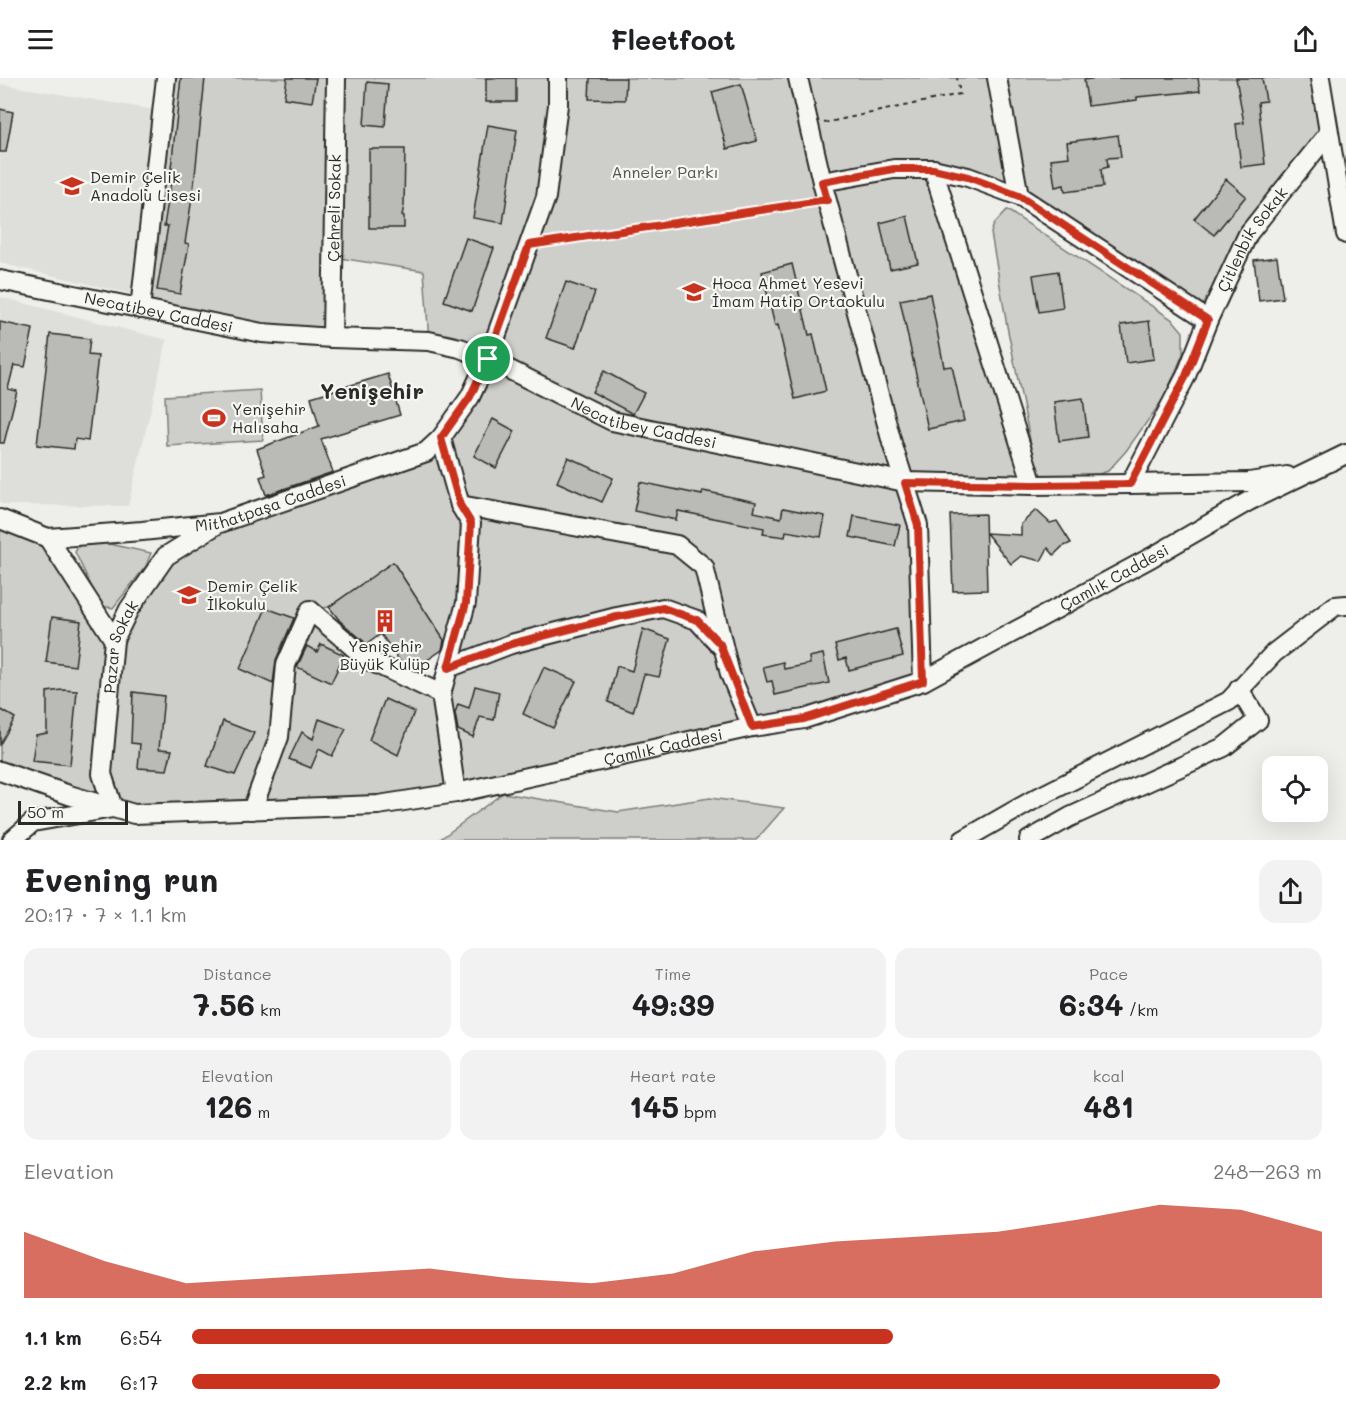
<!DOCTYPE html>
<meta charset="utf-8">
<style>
:root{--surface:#fff;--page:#f2f2f2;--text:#202124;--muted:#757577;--accent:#c8321e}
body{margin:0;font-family:Mali,sans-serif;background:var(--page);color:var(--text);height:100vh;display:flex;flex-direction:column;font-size:22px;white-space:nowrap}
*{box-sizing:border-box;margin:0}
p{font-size:20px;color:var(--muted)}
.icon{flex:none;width:33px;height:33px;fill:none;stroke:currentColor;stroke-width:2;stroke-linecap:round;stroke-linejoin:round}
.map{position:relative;height:762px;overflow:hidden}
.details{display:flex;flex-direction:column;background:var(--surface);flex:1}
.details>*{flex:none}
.tools{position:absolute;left:1262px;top:678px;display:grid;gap:12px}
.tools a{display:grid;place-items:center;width:66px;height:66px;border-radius:12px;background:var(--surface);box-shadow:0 6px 24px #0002;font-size:30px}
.scale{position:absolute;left:18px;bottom:15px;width:110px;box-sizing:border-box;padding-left:6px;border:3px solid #2b2b2b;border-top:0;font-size:16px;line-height:21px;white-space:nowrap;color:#2b2b2b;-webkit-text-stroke:4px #f6f6f2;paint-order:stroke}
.pin{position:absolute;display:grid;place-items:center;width:51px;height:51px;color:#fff;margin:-26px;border:3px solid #fff;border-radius:50%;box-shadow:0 2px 6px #0007}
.round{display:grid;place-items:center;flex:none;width:63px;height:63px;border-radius:18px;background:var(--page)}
.overview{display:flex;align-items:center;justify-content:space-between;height:102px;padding:0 24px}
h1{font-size:33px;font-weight:800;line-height:45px}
.metrics{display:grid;grid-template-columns:repeat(3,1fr);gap:9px;height:102px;padding:6px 24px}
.metrics div{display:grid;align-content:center;border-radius:15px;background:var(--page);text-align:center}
.metrics b{font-size:30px;font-weight:800}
.metrics small{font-size:16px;font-weight:400}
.metrics p{font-size:16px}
.chart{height:168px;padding:12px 24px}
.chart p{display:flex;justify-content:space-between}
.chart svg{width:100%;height:108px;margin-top:6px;fill:var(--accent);opacity:.7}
ul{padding:0 24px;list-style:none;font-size:20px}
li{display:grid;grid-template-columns:96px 72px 1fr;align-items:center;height:45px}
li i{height:15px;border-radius:8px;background:var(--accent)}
header{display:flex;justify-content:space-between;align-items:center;height:78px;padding:0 24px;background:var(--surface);font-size:27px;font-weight:800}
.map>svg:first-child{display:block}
.built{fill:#dededb}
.green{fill:#cececa;stroke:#7c7c7a;stroke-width:1.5;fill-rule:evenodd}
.building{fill:#babab7;stroke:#2b2b2b;stroke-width:1.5}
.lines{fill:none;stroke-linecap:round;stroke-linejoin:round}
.minor-casing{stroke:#2b2b2b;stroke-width:22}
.path{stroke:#2b2b2b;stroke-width:2;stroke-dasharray:4.5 4.5;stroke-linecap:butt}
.minor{stroke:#f6f6f2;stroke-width:18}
.route-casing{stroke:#fff;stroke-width:12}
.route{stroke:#c8321e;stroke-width:8}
.labels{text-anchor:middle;stroke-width:4.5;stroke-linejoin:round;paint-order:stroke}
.park-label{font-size:16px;fill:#545453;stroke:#f6f6f2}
.poi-label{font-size:16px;fill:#2b2b2b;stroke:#f6f6f2;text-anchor:start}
.street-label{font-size:16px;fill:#2b2b2b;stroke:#f6f6f2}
.district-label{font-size:22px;font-weight:bold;fill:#2b2b2b;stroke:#f6f6f2}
</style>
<header><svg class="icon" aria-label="menu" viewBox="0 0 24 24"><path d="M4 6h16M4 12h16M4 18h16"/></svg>Fleetfoot<svg class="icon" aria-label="share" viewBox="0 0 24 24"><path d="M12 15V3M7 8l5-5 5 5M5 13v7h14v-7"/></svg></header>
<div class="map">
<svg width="1346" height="762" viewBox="0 0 1346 762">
<rect width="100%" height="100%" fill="#eeeeea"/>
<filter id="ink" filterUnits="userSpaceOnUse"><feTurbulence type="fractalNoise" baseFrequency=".0167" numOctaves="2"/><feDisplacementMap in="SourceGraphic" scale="12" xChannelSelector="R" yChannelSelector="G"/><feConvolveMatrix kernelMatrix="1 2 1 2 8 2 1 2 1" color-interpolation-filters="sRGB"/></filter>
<g filter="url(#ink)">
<g class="built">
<path d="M0,6L155,32L131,216L0,185Z"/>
<path d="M0,219L167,262L128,428L5,427L0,425Z"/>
</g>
<g class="green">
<path d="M166,0H1320L1328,56L1248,156L1208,242L1019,118L934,92L1033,407L905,405L923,603L804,641L456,715L134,736L0,693V440L48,460L113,562L166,478L220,445L426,374L488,281L429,263L424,193L333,179L332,260L140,231ZM393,484L447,568L440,615L368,582L311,532L329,529Z"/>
<path d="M1007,132L1173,242L1183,254V276L1164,320L1126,373L1108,393L1099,396L1038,401L1007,248L991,155L994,146Z"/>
<path d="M260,312L263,362L167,368L165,318Z"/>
<path d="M81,464H100L151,475L146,488L113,530L101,528L75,474Z"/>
<path d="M503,715L618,734L710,720L784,730L756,762H439Z"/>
</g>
<g class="building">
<path d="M181,0H205L194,107L185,165L189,166L180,216L157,212L168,148H164L173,91L171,90Z"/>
<path d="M287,0H316L312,24L284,20Z"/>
<rect x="486" y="0" width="30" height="24"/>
<path d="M590,0H626L625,22L589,21Z"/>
<path d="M1097,0H1198L1200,13L1137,19V22L1088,28L1084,2Z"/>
<path d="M1236,0H1262L1266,23L1258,24L1265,86L1241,89L1236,46L1244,45Z"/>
<path d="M367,4L388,6L385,49L364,47Z"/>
<path d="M741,6L757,63L727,71L712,14Z"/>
<path d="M0,31L13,34L6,74H0Z"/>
<path d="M488,47L517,52L503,145L473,140Z"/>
<path d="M1118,57L1121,79L1107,80L1108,89L1101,91L1103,109L1065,114L1064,107L1055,109L1051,81L1069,79L1067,64Z"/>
<path d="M369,71H405L404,128L402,137L404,138V150H369Z"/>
<path d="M1226,101L1246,118L1214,157L1194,141Z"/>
<path d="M907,138L918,185L890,191L880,145Z"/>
<path d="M466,160L494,170L472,233L444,223Z"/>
<path d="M1277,179L1283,220L1259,223L1254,182Z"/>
<path d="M792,186L809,257L813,256L826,313L795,321L778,247L775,248L762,194Z"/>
<path d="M1058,193L1063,230L1039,234L1033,197Z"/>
<path d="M566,204L595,214L575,270L546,260Z"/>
<path d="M930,216L944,289L952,288L964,343L928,351L900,222Z"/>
<path d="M1149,243L1154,281L1126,285L1121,247Z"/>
<path d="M0,244L33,251L25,289L14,287L8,311L17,313L4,365H0Z"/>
<path d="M50,256L90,261L88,277L98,278L88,363L75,361L74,371L37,367Z"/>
<path d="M604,293L644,315L633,336L592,314Z"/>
<path d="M388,296L400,337L321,361L333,394L266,417L260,399L266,397L257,371L319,348L311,319Z"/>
<path d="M1083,320L1088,359L1059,363L1054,324Z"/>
<path d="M493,341L515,353L496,390L474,378Z"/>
<path d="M568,379L613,400L602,424L557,404Z"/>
<path d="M640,404L702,417L703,413L756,424L754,434L781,440L783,430L825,438L821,459L786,453L785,459L763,456L764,450L678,433L676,442L634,433Z"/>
<path d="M1036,432L1050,445L1057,443L1071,465L1062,469L1054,477L1048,470L1041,483L1021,478L1011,486L986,455L1021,457V446Z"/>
<path d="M985,436L987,512L953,513L950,437Z"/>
<path d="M854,438L900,447L895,468L850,459Z"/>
<path d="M393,484L444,562L442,572L414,591L401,585L381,556L367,566L340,543L329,529Z"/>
<path d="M266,530L294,540L276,582L273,606L240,591Z"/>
<path d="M52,539L81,543L75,588L46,584Z"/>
<path d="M643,551L670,561L659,599L644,596L633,634L608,624L617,588L632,593Z"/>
<path d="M896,551L903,578L849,592L846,580L839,582L835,567Z"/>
<path d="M321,566L344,577L331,605L297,589L307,568L317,574Z"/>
<path d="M823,576L829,605L775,617L772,603L767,604L763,589L783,584L784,591L810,586L809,579Z"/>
<path d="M544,589L576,603L553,650L523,636Z"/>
<path d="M475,608L499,614L494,642L480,639L473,659L458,652L455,635L458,626L469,630Z"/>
<path d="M62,612L77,613L70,687L32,683L36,657L47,655V614Z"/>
<path d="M133,614L164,618L159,671L172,672L167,692L138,690L140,666L131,665Z"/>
<path d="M385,621L414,634L398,677L369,662Z"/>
<path d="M0,631L15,640L0,666Z"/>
<path d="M319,641L346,651L332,678L319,671L311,690L289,681L302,654L313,661Z"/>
<path d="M223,643L254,655L235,697L207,688Z"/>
</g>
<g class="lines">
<g class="minor-casing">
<g id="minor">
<path d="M798,0L822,104L892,365L918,447L923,603"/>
<path d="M997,0L1019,118"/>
<path d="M1320,0L1346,156"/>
<path d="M933,91L1033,407"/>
<path d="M822,104L894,91H933L968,99L1019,118L1208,242"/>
<path id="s1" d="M0,202L262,255L332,260L429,263L460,270L488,281L612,343L905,404L1033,407L1130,406L1249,404L1287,398"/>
<path d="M140,231L166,0"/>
<path id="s2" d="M332,260L336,0"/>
<path d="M441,360L460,427L471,445L466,525L441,616L456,715"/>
<path id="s3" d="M1130,406L1186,298L1208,242L1248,156L1328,56"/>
<path d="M460,427L677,467L704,489L730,596L752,649"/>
<path id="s4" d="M0,441L48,460L142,453L220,445L426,374L441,360L470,319L488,281L546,119L558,27V0"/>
<path d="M48,460L114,562"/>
<path d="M448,590L511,566L617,539L663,530L697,542L721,568"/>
<path id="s5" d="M0,693L69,717L134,736L378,727L456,715L752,649L804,641L923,603L1152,479L1249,423L1346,376"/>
<path d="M252,732L279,659L286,587L310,532L368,582L441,616"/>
<path id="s6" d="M12,762L33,744L113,730L102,696L114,562L129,531L166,478L216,447"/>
<path d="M963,762L1035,721L1229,623L1274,575L1335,528L1346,527"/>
<path d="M1029,762L1070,739L1224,669L1258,642L1239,611"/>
</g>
</g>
<g class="path">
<path d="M824,45L960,16L957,0"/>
<path d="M548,163L812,124"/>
</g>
<use href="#minor" class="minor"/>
</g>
</g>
<g class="lines" filter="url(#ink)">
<g class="route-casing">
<path id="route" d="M894,91H933L968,99L1019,118L1208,242L1186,298L1130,406L1033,407L905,405L918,447L923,603L804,641L752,649L720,566L697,542L663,530L617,539L511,566L448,590L466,525L471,445L460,427L441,360L470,319L488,281L529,167L827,122L822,104Z"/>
</g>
<use href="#route" class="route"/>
</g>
<defs>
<g id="school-bare" transform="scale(1.8)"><path d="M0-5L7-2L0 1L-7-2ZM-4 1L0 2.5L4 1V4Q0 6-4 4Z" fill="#c8321e" stroke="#f6f6f2" stroke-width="2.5" paint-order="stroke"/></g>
<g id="stadium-bare" transform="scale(1.8)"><path d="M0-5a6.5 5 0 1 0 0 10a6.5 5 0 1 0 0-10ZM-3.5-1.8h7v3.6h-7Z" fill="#c8321e" stroke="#f6f6f2" stroke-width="2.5" paint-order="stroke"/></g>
<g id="building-bare" transform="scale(1.8)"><path d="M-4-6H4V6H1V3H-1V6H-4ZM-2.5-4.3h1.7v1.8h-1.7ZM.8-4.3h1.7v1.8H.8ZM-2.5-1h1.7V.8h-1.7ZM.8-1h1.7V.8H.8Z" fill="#c8321e" stroke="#f6f6f2" stroke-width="2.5" paint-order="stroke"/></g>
</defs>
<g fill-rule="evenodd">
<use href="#school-bare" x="72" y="108"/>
<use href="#school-bare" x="694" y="214"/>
<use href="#stadium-bare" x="214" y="340"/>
<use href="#school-bare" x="189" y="517"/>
<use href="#building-bare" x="385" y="543"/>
</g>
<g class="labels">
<g class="park-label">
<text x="665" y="100">Anneler Parkı</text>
</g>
<g class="poi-label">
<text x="90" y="105">Demir Çelik<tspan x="90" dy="18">Anadolu Lisesi</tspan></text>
<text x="712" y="211">Hoca Ahmet Yesevi<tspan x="712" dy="18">İmam Hatip Ortaokulu</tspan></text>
<text x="232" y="337">Yenişehir<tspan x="232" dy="18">Halısaha</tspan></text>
<text x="207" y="514">Demir Çelik<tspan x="207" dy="18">İlkokulu</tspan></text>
<text x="385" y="574" text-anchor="middle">Yenişehir<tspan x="385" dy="18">Büyük Kulüp</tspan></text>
</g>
<g class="street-label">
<text dy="6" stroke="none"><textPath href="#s2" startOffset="130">Çehreli Sokak</textPath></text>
<text dy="6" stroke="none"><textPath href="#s3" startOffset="274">Çitlenbik Sokak</textPath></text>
<text dy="6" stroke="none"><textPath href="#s1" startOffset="162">Necatibey Caddesi</textPath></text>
<text dy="6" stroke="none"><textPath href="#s1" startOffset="666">Necatibey Caddesi</textPath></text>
<text dy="6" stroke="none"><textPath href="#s4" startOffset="278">Mithatpaşa Caddesi</textPath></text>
<text dy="6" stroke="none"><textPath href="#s5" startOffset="1162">Çamlık Caddesi</textPath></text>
<text dy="6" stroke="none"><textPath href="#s6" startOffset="274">Pazar Sokak</textPath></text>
<text dy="6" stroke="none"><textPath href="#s5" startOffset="676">Çamlık Caddesi</textPath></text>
</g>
<g class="district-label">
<text x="372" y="321">Yenişehir</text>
</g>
</g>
</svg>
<div class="tools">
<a><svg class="icon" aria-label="locate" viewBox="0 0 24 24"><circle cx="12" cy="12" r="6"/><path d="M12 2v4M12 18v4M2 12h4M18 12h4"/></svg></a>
</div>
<div class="scale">50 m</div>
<div class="pin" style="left:488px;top:281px;background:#1e9e55"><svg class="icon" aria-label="arrive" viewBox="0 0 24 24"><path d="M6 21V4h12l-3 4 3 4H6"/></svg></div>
</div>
<section class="details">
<div class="overview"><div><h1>Evening run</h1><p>20:17 · 7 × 1.1 km</p></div><a class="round"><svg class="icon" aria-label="share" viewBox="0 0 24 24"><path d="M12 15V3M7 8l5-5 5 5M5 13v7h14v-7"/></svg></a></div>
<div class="metrics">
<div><p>Distance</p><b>7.56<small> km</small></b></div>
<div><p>Time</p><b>49:39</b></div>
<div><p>Pace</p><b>6:34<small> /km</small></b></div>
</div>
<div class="metrics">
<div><p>Elevation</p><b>126<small> m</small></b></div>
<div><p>Heart rate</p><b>145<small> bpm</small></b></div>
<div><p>kcal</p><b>481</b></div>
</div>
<div class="chart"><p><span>Elevation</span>248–263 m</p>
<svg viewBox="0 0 160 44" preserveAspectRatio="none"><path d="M0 44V17L10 29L20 38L30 36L40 34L50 32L60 36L70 38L80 34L90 25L100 21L110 19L120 17L130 12L140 6L150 8L160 17V44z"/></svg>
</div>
<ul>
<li><b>1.1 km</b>6:54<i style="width:62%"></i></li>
<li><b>2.2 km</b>6:17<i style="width:91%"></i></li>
</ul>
</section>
